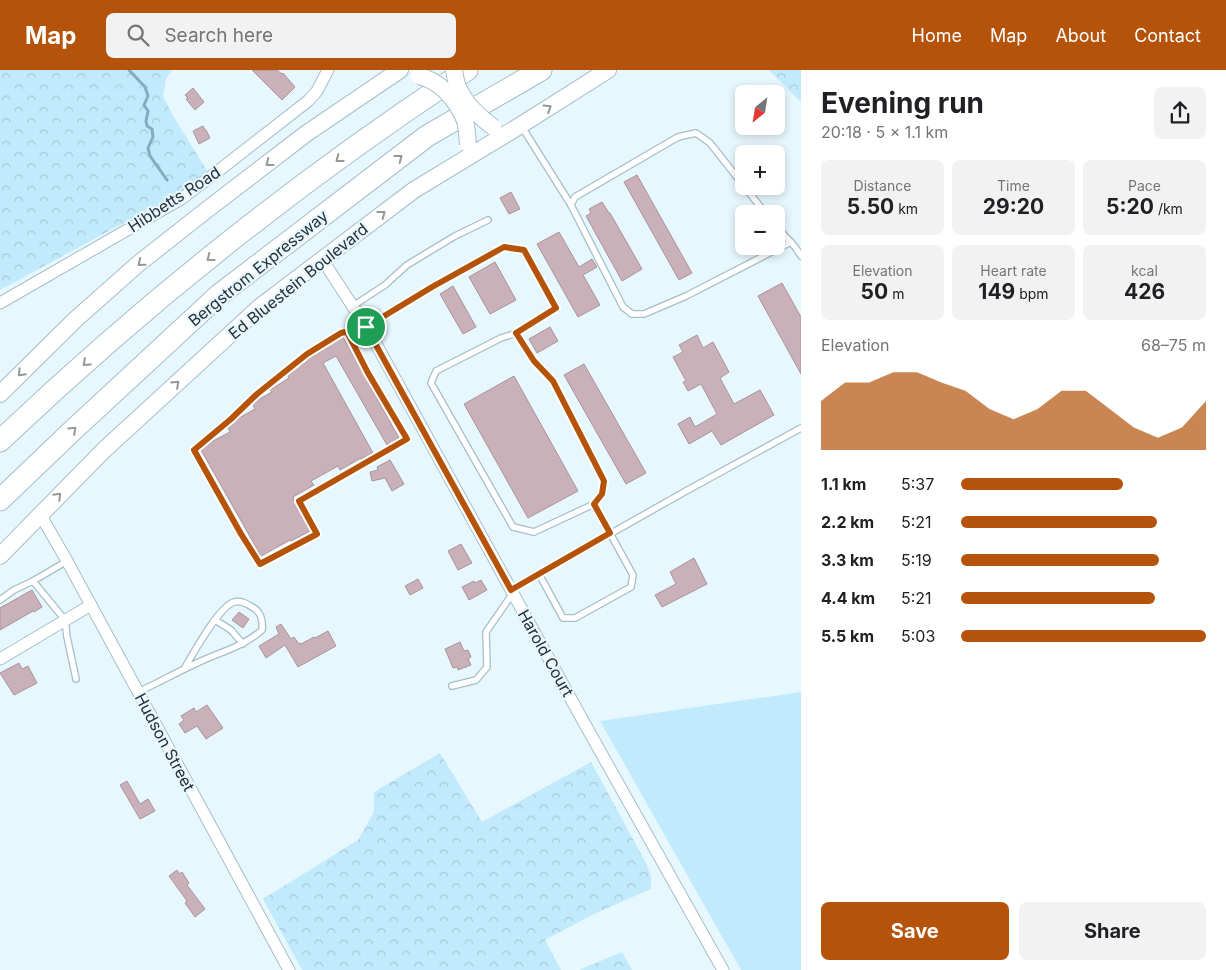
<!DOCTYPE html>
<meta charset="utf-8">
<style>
:root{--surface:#fff;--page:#f2f2f2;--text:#202124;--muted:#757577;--accent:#b45309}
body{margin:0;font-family:Inter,sans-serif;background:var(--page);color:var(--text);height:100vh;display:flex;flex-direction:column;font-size:19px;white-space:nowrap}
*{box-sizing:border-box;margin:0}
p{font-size:16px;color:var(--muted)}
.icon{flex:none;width:28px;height:28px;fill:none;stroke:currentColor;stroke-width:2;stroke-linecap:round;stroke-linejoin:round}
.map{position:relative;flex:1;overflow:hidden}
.side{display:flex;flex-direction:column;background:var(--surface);width:425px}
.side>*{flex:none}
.needle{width:32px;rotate:210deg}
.tools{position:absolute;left:735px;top:15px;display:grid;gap:10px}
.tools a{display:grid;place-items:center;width:50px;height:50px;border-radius:8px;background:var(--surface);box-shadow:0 2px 8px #0003;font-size:25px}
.pin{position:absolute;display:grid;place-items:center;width:42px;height:42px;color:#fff;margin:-21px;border:2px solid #fff;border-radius:50%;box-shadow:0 1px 5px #0007}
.round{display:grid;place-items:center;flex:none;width:52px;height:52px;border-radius:8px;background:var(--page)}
.summary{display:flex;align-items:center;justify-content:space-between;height:85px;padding:0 20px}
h1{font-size:28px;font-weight:700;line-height:38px}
.figures{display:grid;grid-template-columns:repeat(3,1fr);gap:8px;height:85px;padding:5px 20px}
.figures div{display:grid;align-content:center;border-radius:8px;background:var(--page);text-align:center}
.figures b{font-size:21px;font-weight:700}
.figures small{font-size:14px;font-weight:400}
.figures p{font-size:14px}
.chart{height:140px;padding:10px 20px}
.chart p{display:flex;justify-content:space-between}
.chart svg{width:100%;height:90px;margin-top:5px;fill:var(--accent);opacity:.7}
.button{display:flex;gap:10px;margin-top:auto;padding:10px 20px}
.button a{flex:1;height:58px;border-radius:8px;background:var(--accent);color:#fff;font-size:20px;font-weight:700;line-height:58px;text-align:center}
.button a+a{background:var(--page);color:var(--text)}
ul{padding:0 20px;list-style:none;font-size:16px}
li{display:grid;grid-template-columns:80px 60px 1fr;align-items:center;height:38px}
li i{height:12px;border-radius:6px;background:var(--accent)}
header{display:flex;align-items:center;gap:30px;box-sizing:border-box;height:70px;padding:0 25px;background:var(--accent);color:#fff}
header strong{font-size:24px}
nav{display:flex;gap:28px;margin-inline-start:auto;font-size:18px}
.search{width:350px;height:45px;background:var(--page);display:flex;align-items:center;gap:12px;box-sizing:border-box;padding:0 18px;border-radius:8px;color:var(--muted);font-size:19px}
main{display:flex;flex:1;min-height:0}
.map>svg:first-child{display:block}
.forest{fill:url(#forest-crowns)}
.park{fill:#c1eafc}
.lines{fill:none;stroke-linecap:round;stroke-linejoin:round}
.stream{stroke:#84acbe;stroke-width:3}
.building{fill:#cab0b8;stroke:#ac929a}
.service-casing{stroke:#a5beca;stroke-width:8}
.minor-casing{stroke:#a5beca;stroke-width:13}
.secondary-casing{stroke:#a5beca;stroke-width:18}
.motorway-casing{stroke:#a5beca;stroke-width:23}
.service{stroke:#fff;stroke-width:5.5}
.minor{stroke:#fff;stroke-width:11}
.secondary{stroke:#fff;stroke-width:16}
.motorway{stroke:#fff;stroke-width:21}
.secondary-bridge-casing{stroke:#a5beca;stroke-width:18;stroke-linecap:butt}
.secondary-bridge{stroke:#fff;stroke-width:16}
.oneway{stroke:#93989a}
.route-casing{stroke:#fff;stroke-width:10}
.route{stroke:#b45309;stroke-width:6}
.labels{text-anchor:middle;stroke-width:4.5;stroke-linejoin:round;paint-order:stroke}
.street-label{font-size:16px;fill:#273136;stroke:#e7f7fe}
</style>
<header>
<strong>Map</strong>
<div class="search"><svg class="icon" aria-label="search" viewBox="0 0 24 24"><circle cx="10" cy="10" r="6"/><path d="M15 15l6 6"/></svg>Search here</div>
<nav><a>Home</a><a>Map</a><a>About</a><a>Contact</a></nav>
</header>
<main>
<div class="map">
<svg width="801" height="900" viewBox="0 0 801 900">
<defs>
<pattern id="forest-crowns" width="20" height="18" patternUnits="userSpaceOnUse" patternTransform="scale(1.25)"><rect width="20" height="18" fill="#c1eafc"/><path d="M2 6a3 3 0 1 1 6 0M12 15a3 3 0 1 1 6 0" fill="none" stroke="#a6c9d9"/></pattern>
</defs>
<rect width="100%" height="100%" fill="#e7f7fe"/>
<g class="forest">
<path d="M0,0H172L166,9L163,26L172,44L209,104L166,130L0,220Z"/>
<path d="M769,0H801V32Z"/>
<path d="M440,683L482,752L591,692L646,793L651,807V819L594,844L545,870L561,900H302L263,829L358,770L374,742V722Z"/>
<path d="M622,882L632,900H579Z"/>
</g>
<path class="park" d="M801,622V900H741L600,651Z"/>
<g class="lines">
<path class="stream" d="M129,0L145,17L148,26L144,35L148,41L146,51L147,56L152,59L153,67L148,78L150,86L167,110"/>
</g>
<g class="building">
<path d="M252,0H277L282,4L283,3L295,17L282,30Z"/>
<path d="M193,18L204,32L195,40L186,29L188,28L185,25Z"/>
<path d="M203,56L205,60H206L210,68L199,74L193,61Z"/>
<path d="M637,105L692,203L679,210L624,112Z"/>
<path d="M511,122L520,139L509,144L500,128Z"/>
<path d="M602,132L609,143H610L642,199L622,211L586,146L591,143L589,139Z"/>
<path d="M559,162L579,197L592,189L597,197L583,205L600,235L578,247L537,174Z"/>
<path d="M495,192L516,230L490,244L469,207Z"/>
<path d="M782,213L801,247V304L758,226Z"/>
<path d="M453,216L476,257L463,264L440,224Z"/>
<path d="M550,257L558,271L537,283L529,269Z"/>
<path d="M697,265L703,278L713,272L729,302L720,308L734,334L760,320L774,345L721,375L712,361L689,374L678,354L690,347L695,357L717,344L701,314L688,321L683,312L686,311L673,287L683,282L679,275Z"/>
<path d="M343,267L399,368L387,375L336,286L323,293L373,383L361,389V388L340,400L338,396L311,411L314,415L293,427L295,433L310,461L291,471L290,470L261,486L201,380L211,372L230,362L228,358L239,348L255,339L253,335L256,331L272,322L270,320L289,308L288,306L299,296L307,292L306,291L310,288Z"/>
<path d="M584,294L646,403L626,414L564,305Z"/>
<path d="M514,306L578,421L528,448L464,334Z"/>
<path d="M390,390L404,414L392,421L385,408L372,411L370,402L378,400L377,397Z"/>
<path d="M461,474L472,493L458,500L448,481Z"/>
<path d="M694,488L707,514L662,537L655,525L676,514L670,502Z"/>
<path d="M418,509L423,518L410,525L405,516Z"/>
<path d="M481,510L487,520L469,530L462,517L474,511L475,513Z"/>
<path d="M32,520L42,537L34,542L33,541L0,560V538Z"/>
<path d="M239,542L249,549L243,558L232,550Z"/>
<path d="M281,554L291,569L294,567L299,574L301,573V574L314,567L315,568L328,561L336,576L298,597L285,575L266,588L259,576L279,564L276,557Z"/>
<path d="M460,572L464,581L468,580L471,587L468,589L471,595L458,600L457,597L453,598L445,579Z"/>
<path d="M19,593L22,599L28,596L37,613L14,625L0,603Z"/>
<path d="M207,635L223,658L206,669L197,656L185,663L179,654L184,650L181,646L194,638L196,642Z"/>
<path d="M127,711L140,734L148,729L155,741L140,749L120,715Z"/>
<path d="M177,800L180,804L182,802L189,813L187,815L205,839L195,847L185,833L187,831L169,806Z"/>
</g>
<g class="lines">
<g class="service-casing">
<g id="service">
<path d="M522,57L571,135"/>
<path d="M766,144L710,73L696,63L678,67L575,127L571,135L623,237L632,244H644L686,226L791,172"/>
<path d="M776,156L795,177L801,186"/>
<path d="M353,236L385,215L407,195L455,166L488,150"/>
<path d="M347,262L368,303L407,369L299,431L317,464L260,494L241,464L194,380L231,349L257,324L307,284L341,263L366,257L432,217L504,177L524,180L556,238L517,263"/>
<path d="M539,504L563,548H575L631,517L633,505L594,434L602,424L604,411L553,311L534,291L517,263L501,268L436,301L431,313L513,457L534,462L594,434"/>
<path d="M33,511L67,491"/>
<path d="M511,520L686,421L801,358"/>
<path d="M0,530L14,520L33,511L65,550L67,567L76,609"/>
<path d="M215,550L231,560L243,574"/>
<path d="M452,616L476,610L487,597L486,562L513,523"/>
<path d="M138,622C158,613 177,602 197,593C220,582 243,577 262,560C263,551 261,541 252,537C247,534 241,530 234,532C219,536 193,584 184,599"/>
</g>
</g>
<g class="minor-casing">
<g id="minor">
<path d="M322,189L370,263L582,649L723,900"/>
<path d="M0,233L181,129L213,105L308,31L317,21L328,0"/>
<path d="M40,444L67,491L289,900"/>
<path d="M0,589L91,535"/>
</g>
</g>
<g class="secondary-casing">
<g id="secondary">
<path d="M0,324L76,249L138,194L204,142L307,63L400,0"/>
<path d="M0,486L104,380L261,236L414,120L521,55L608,0"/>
</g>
</g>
<g class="motorway-casing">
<g id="motorway">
<path d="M0,371C144,234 301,109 467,0"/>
<path d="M0,430L71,362L219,225L427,66L541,0"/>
</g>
</g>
<use href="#service" class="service"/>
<use href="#minor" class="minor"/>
<use href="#secondary" class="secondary"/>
<use href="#motorway" class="motorway"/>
<g class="secondary-bridge-casing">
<g id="secondary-bridge">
<path d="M454,0C455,6 456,14 459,19C466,35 479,46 493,57"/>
<path d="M419,6C440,11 457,30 465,51C467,57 467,66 468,74"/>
</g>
</g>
<use href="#secondary-bridge" class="secondary-bridge"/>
</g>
<defs><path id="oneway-chevron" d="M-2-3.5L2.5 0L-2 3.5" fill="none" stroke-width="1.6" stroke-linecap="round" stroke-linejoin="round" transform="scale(1.25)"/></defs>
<g class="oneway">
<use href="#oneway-chevron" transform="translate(548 38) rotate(-32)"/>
<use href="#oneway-chevron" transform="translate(399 88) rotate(-37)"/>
<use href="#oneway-chevron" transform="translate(339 89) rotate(143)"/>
<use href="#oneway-chevron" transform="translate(269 93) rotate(143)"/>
<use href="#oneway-chevron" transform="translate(382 144) rotate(-37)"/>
<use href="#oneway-chevron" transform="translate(210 188) rotate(142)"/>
<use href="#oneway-chevron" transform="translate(141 193) rotate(141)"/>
<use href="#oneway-chevron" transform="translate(86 293) rotate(138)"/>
<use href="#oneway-chevron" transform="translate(21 303) rotate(135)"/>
<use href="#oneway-chevron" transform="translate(176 314) rotate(-43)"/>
<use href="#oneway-chevron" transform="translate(73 360) rotate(-43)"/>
<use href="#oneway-chevron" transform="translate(58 426) rotate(-45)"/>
</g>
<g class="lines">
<g class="route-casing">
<path id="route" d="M366,257L341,263L307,284L257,324L231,349L194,380L241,464L260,494L317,464L299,431L407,369L368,303L347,262L366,257L511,520L610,463L594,434L602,424L604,411L553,311L534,291L516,263L556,238L524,180L504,177L432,217L366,257"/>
</g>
<use href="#route" class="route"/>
</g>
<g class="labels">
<g class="street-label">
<text transform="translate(174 129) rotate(-33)" y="6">Hibbetts Road</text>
<text transform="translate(258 198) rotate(-39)" y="6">Bergstrom Expressway</text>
<text transform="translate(298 211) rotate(-39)" y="6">Ed Bluestein Boulevard</text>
<text transform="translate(546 583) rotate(61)" y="6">Harold Court</text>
<text transform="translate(165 672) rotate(62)" y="6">Hudson Street</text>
</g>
</g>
</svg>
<div class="tools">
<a><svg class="needle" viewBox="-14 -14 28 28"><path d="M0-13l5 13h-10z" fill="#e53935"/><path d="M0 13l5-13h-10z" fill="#757577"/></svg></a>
<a>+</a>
<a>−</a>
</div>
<div class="pin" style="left:366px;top:257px;background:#1e9e55"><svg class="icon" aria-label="arrive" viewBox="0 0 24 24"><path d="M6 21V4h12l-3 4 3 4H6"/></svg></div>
</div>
<section class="side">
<div class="summary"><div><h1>Evening run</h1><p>20:18 · 5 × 1.1 km</p></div><a class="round"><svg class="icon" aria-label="share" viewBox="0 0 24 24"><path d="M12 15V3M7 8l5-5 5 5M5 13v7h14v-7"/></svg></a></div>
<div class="figures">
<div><p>Distance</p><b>5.50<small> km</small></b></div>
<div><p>Time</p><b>29:20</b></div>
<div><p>Pace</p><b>5:20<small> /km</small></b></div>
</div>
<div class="figures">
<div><p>Elevation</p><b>50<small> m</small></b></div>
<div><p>Heart rate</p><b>149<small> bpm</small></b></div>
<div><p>kcal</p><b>426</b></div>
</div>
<div class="chart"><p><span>Elevation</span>68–75 m</p>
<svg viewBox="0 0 160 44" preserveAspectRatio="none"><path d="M0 44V20L10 11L20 11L30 6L40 6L50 11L60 15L70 24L80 29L90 24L100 15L110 15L120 24L130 33L140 38L150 33L160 20V44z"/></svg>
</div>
<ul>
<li><b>1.1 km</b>5:37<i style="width:66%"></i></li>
<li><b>2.2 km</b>5:21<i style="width:80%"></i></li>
<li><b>3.3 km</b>5:19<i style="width:81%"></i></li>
<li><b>4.4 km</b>5:21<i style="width:79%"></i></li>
<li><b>5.5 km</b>5:03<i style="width:100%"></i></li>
</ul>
<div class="button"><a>Save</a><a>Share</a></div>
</section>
</main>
